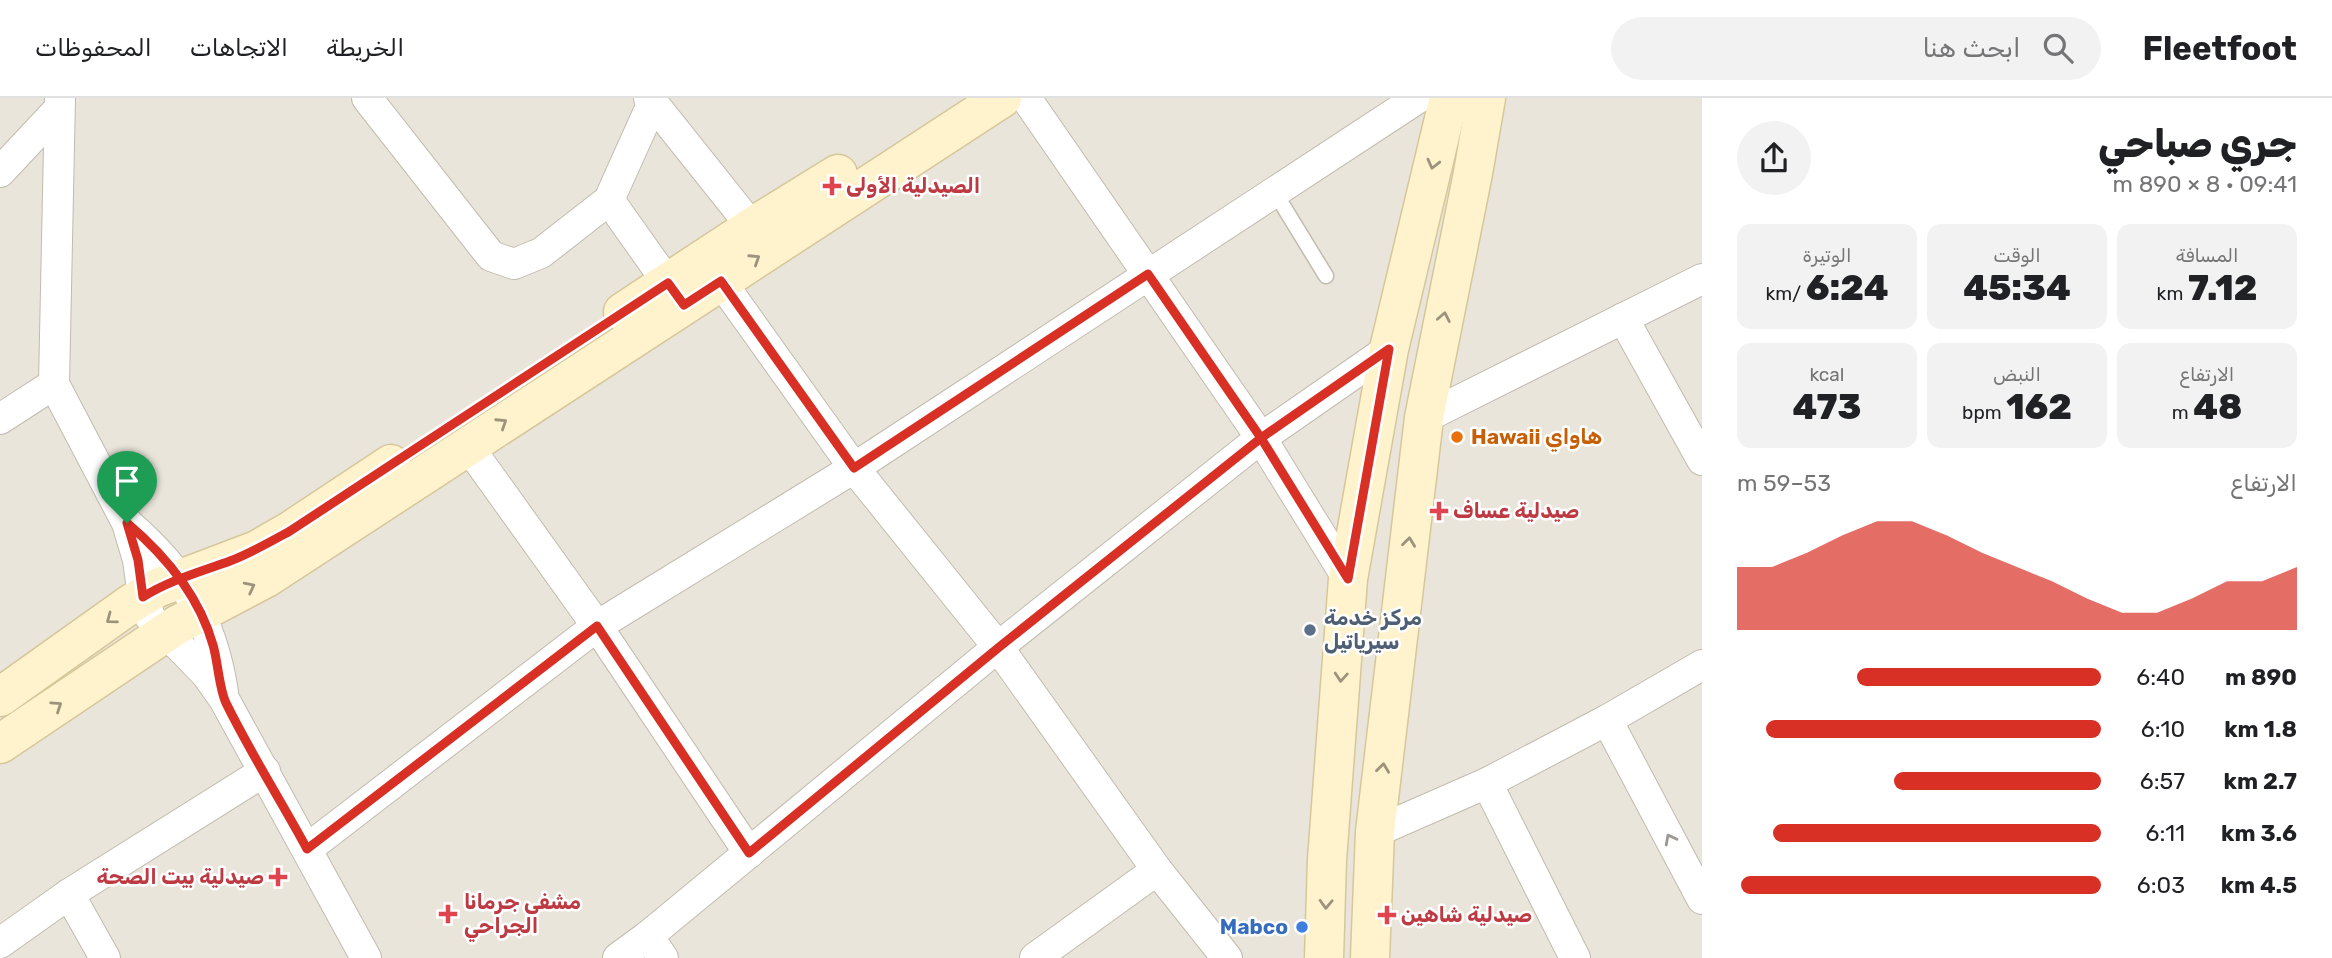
<!DOCTYPE html>
<html lang="ar">
<meta charset="utf-8">
<style>
:root{--surface:#fff;--page:#f2f2f2;--text:#202124;--muted:#757577;--line:#e0e0e0;--accent:#d93025}
body{margin:0;font-family:Rubik,Vazirmatn,sans-serif;background:var(--page);color:var(--text);direction:rtl;height:100vh;display:flex;flex-direction:column;font-size:26px;white-space:nowrap}
*{box-sizing:border-box;margin:0}
p{font-size:23px;color:var(--muted)}
.icon{flex:none;width:38px;height:38px;fill:none;stroke:currentColor;stroke-width:2;stroke-linecap:round;stroke-linejoin:round}
.map{position:relative;flex:1;overflow:hidden;direction:ltr}
.details{display:flex;flex-direction:column;background:var(--surface);width:630px}
.details>*{flex:none}
.pin{position:absolute;display:grid;place-items:center;width:60px;height:60px;color:#fff;margin:-72px -30px;border-radius:50% 50% 50% 0;rotate:-45deg;box-shadow:0 0 7px #0007}
.pin .icon{rotate:45deg}
.round{display:grid;place-items:center;flex:none;width:74px;height:74px;border-radius:37px;background:var(--page)}
.overview{display:flex;align-items:center;justify-content:space-between;height:119px;padding:0 35px}
h1{font-size:38px;font-weight:800;line-height:52px}
.figures{display:grid;grid-template-columns:repeat(3,1fr);gap:10px;height:119px;padding:7px 35px}
.figures div{display:grid;align-content:center;border-radius:14px;background:var(--page);text-align:center}
.figures b{font-size:35px;font-weight:800}
.figures small{font-size:19px;font-weight:400}
.figures p{font-size:19px}
.chart{height:196px;padding:14px 35px}
.chart p{display:flex;justify-content:space-between}
.chart svg{width:100%;height:126px;margin-top:7px;fill:var(--accent);opacity:.7}
ul{padding:0 35px;list-style:none;font-size:23px}
li{display:grid;grid-template-columns:112px 84px 1fr;align-items:center;height:52px}
li i{height:18px;border-radius:9px;background:var(--accent)}
header{display:flex;align-items:center;gap:42px;box-sizing:border-box;height:98px;padding:0 35px;background:var(--surface);border-bottom:2px solid var(--line)}
header strong{font-size:33px}
nav{display:flex;gap:38px;margin-inline-start:auto;font-size:24px}
.search{width:490px;height:63px;background:var(--page);display:flex;align-items:center;gap:18px;box-sizing:border-box;padding:0 24px;border-radius:38px;color:var(--muted);font-size:26px}
main{display:flex;flex:1;min-height:0}
.map>svg:first-child{display:block}
.residential{fill:#eae5da}
.lines{fill:none;stroke-linecap:round;stroke-linejoin:round}
.service-casing{stroke:#c2bbae;stroke-width:17}
.minor-casing{stroke:#c2bbae;stroke-width:32}
.secondary-casing{stroke:#d6c79b;stroke-width:41}
.service{stroke:#fff;stroke-width:14}
.minor{stroke:#fff;stroke-width:30}
.secondary{stroke:#fff3cd;stroke-width:38}
.oneway{stroke:#9c937c}
.oneway2{stroke:#9c9892}
.route-casing{stroke:#fff;stroke-width:14}
.route{stroke:#d93025;stroke-width:9}
.health-dot{fill:#e0444e;stroke:#fff;stroke-width:2.5}
.food-dot{fill:#e8710a;stroke:#fff;stroke-width:2.5}
.service-dot{fill:#5c6f8a;stroke:#fff;stroke-width:2.5}
.shop-dot{fill:#3f7fe0;stroke:#fff;stroke-width:2.5}
.labels{text-anchor:middle;stroke-width:5;stroke-linejoin:round;paint-order:stroke}
.health-label{font-size:21px;font-weight:bold;fill:#be3a42;stroke:#fff;text-anchor:start}
.food-label{font-size:21px;font-weight:bold;fill:#c56008;stroke:#fff;text-anchor:start}
.service-label{font-size:21px;font-weight:bold;fill:#4e5e75;stroke:#fff;text-anchor:start}
.shop-label{font-size:21px;font-weight:bold;fill:#366cbe;stroke:#fff;text-anchor:end}
</style>
<header>
<strong>Fleetfoot</strong>
<div class="search"><svg class="icon" aria-label="search" viewBox="0 0 24 24"><circle cx="10" cy="10" r="6"/><path d="M15 15l6 6"/></svg>ابحث هنا</div>
<nav><a>الخريطة</a><a>الاتجاهات</a><a>المحفوظات</a></nav>
</header>
<main>
<section class="details">
<div class="overview"><div><h1>جري صباحي</h1><p>09:41 · 8 × 890 m</p></div><a class="round"><svg class="icon" aria-label="share" viewBox="0 0 24 24"><path d="M12 15V3M7 8l5-5 5 5M5 13v7h14v-7"/></svg></a></div>
<div class="figures">
<div><p>المسافة</p><b>7.12<small> km</small></b></div>
<div><p>الوقت</p><b>45:34</b></div>
<div><p>الوتيرة</p><b>6:24<small> /km</small></b></div>
</div>
<div class="figures">
<div><p>الارتفاع</p><b>48<small> m</small></b></div>
<div><p>النبض</p><b>162<small> bpm</small></b></div>
<div><p>kcal</p><b>473</b></div>
</div>
<div class="chart"><p><span>الارتفاع</span>53–59 m</p>
<svg viewBox="0 0 160 44" preserveAspectRatio="none"><path d="M0 44V22L10 22L20 17L30 11L40 6L50 6L60 11L70 17L80 22L90 27L100 33L110 38L120 38L130 33L140 27L150 27L160 22V44z"/></svg>
</div>
<ul>
<li><b>890 m</b>6:40<i style="width:67%"></i></li>
<li><b>1.8 km</b>6:10<i style="width:92%"></i></li>
<li><b>2.7 km</b>6:57<i style="width:57%"></i></li>
<li><b>3.6 km</b>6:11<i style="width:90%"></i></li>
<li><b>4.5 km</b>6:03<i style="width:99%"></i></li>
</ul>
</section>
<div class="map">
<svg width="1702" height="860" viewBox="0 0 1702 860">
<rect width="100%" height="100%" fill="#f6f3ec"/>
<rect class="residential" x="0" y="0" width="1702" height="860"/>
<g class="lines">
<g class="service-casing">
<path id="service" d="M1274,93L1326,178"/>
</g>
<g class="minor-casing">
<g id="minor">
<path d="M60,0L54,286L127,425L138,462L143,499L150,519L163,536L178,547L207,577L224,601L366,860"/>
<path d="M367,0L491,158L514,166L541,155L609,102L653,4"/>
<path d="M649,0L752,129"/>
<path d="M1026,0L1261,340L1348,481"/>
<path d="M0,74L59,11"/>
<path d="M609,102L680,202"/>
<path d="M709,167L854,370L998,549L1157,772L1227,860"/>
<path d="M1623,220L1702,362"/>
<path d="M1424,320L1702,181"/>
<path d="M0,321L54,286"/>
<path d="M468,348L597,528L749,755"/>
<path d="M128,426C183,473 212,522 223,594"/>
<path d="M1607,622L1702,801"/>
<path d="M1487,685L1575,860"/>
<path d="M1375,734L1487,685L1607,622L1702,567"/>
<path d="M307,751L597,528L854,370L1418,0"/>
<path d="M69,796L105,860"/>
<path d="M648,838L663,860"/>
<path d="M0,845L69,796L265,673"/>
<path d="M618,860L648,838L998,549L1261,340L1389,251"/>
<path d="M1035,860L1157,772"/>
</g>
</g>
<g class="secondary-casing">
<g id="secondary">
<path d="M623,214L752,129L838,76"/>
<path d="M0,599L132,505L157,490L257,452L290,433L391,366"/>
<path d="M0,646L177,527L266,480L1002,0"/>
<path d="M1324,860L1327,762L1348,481L1389,251L1449,0"/>
<path d="M1370,860L1375,734L1424,320L1473,75L1486,0"/>
</g>
</g>
<use href="#service" class="service"/>
<use href="#minor" class="minor"/>
<use href="#secondary" class="secondary"/>
</g>
<defs><path id="oneway-chevron" d="M-2-3.5L2.5 0L-2 3.5" fill="none" stroke-width="1.6" stroke-linecap="round" stroke-linejoin="round" transform="scale(1.75)"/></defs>
<g class="oneway">
<use href="#oneway-chevron" transform="translate(1433 66) rotate(104)"/>
<use href="#oneway-chevron" transform="translate(755 161) rotate(-33)"/>
<use href="#oneway-chevron" transform="translate(1444 219) rotate(-79)"/>
<use href="#oneway-chevron" transform="translate(502 325) rotate(-33)"/>
<use href="#oneway-chevron" transform="translate(1409 444) rotate(-83)"/>
<use href="#oneway-chevron" transform="translate(250 489) rotate(-27)"/>
<use href="#oneway-chevron" transform="translate(111 521) rotate(143)"/>
<use href="#oneway-chevron" transform="translate(1341 579) rotate(94)"/>
<use href="#oneway-chevron" transform="translate(57 608) rotate(-34)"/>
<use href="#oneway-chevron" transform="translate(1383 670) rotate(-83)"/>
<use href="#oneway-chevron" transform="translate(1326 806) rotate(92)"/>
</g>
<use class="oneway2" href="#oneway-chevron" transform="translate(1670 741) rotate(-118)"/>
<g class="lines">
<g class="route-casing">
<path id="route" d="M127,425C166,458 199,497 213,547C218,564 219,590 226,605C250,654 281,703 307,751L597,528L749,755L998,550L1261,340L1348,481L1389,251L1261,340L1148,176L854,370L721,183L684,207L668,185L290,433C270,444 251,455 230,463C200,474 170,482 143,499L138,462L127,425"/>
</g>
<use href="#route" class="route"/>
</g>
<g class="health-dot">
<path d="M828.5 77.5h7v7h7v7h-7v7h-7v-7h-7v-7h7z"/>
<path d="M1435.5 402.5h7v7h7v7h-7v7h-7v-7h-7v-7h7z"/>
<path d="M274.5 768.5h7v7h7v7h-7v7h-7v-7h-7v-7h7z"/>
<path d="M444.5 805.5h7v7h7v7h-7v7h-7v-7h-7v-7h7z"/>
<path d="M1383.5 806.5h7v7h7v7h-7v7h-7v-7h-7v-7h7z"/>
</g>
<circle class="food-dot" cx="1457" cy="339" r="7"/>
<circle class="service-dot" cx="1310" cy="532" r="7"/>
<circle class="shop-dot" cx="1302" cy="829" r="7"/>
<g class="labels">
<g class="health-label">
<text x="846" y="95">الصيدلية الأولى</text>
<text x="1453" y="420">صيدلية عساف</text>
<text x="264" y="786" text-anchor="end">صيدلية بيت الصحة</text>
<text x="464" y="811">مشفى جرمانا<tspan x="464" dy="24">الجراحي</tspan></text>
<text x="1401" y="824">صيدلية شاهين</text>
</g>
<g class="food-label">
<text x="1471" y="346">Hawaii هاواي</text>
</g>
<g class="service-label">
<text x="1324" y="527">مركز خدمة<tspan x="1324" dy="24">سيرياتيل</tspan></text>
</g>
<g class="shop-label">
<text x="1288" y="836">Mabco</text>
</g>
</g>
</svg>
<div class="pin" style="left:127px;top:425px;background:#1e9e55"><svg class="icon" aria-label="arrive" viewBox="0 0 24 24"><path d="M6 21V4h12l-3 4 3 4H6"/></svg></div>
</div>
</main>
